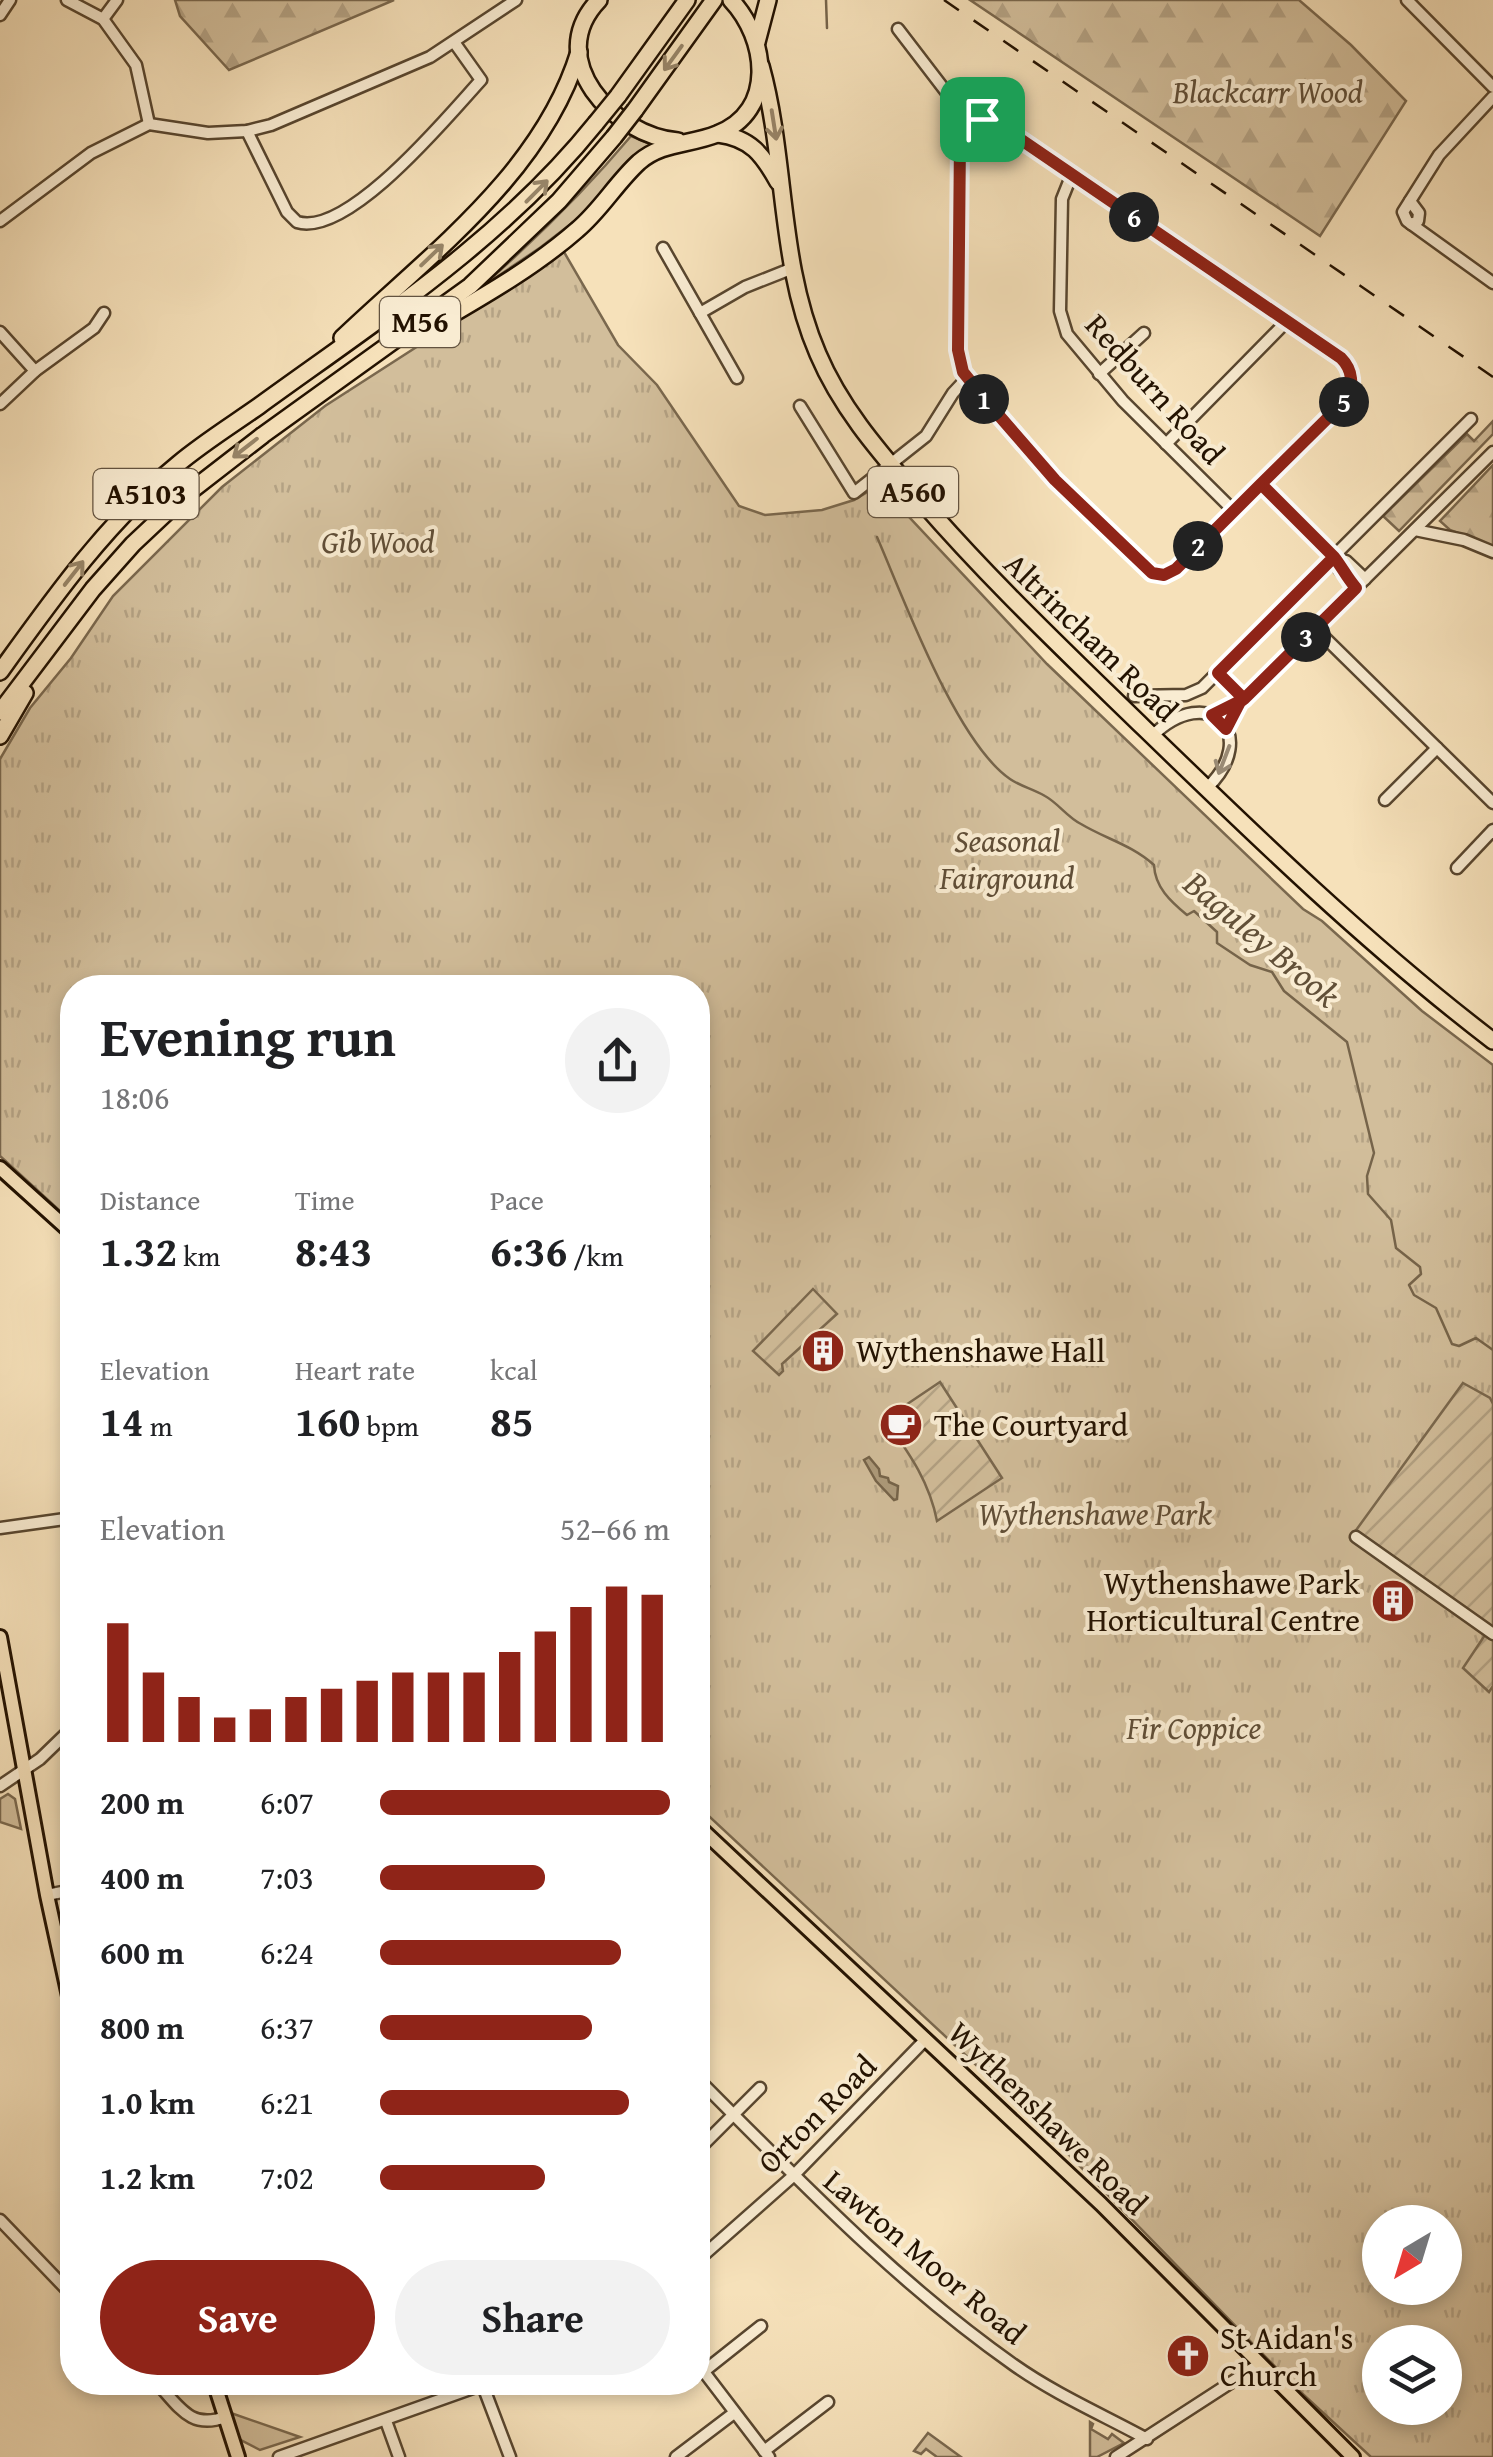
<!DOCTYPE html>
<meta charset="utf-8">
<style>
:root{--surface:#fff;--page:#f2f2f2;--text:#202124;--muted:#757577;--accent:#8f2418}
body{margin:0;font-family:"Gentium Book Plus",serif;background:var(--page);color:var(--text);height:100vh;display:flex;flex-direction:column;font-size:38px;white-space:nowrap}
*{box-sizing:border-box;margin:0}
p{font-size:32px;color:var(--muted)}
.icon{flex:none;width:55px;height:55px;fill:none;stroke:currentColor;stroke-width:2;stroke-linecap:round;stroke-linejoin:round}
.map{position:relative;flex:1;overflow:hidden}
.details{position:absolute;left:60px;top:975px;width:650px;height:1420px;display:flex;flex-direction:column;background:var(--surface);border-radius:40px;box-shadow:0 5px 15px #0003}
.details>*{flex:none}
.needle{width:65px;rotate:218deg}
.controls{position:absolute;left:1362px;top:2205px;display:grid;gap:20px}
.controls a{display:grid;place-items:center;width:100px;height:100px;border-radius:50%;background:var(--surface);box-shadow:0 5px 15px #0003;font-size:50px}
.pin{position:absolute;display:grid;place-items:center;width:85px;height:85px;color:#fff;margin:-42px;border-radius:20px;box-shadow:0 5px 15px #0006}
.km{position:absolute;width:50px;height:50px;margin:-25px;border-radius:50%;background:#222;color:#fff;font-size:28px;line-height:50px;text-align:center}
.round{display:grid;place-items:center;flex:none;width:105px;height:105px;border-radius:52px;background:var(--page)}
.summary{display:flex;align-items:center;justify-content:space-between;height:170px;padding:0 40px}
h1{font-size:55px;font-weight:700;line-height:75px}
.metrics{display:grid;grid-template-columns:repeat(3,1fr);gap:15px;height:170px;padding:10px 40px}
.metrics div{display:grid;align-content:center}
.metrics b{font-size:42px;font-weight:700}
.metrics small{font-size:28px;font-weight:400}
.metrics p{font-size:28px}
.chart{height:280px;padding:20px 40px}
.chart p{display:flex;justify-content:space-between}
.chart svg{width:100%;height:180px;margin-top:10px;stroke:var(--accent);stroke-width:6}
.cta{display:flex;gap:20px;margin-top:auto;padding:20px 40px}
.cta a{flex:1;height:115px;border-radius:60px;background:var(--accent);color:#fff;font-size:40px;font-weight:700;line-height:115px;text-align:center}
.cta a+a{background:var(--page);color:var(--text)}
ul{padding:0 40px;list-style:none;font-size:32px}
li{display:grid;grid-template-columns:160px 120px 1fr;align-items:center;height:75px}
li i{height:25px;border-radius:12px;background:var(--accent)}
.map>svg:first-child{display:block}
.grass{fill:#d2be9b;stroke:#7a684e;stroke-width:2.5}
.forest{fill:url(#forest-firs);stroke:#7a684e;stroke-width:2.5}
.park{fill:url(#park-tufts);stroke:#7a684e;stroke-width:2.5;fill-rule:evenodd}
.garden{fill:url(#garden-furrows);stroke:#7a684e;stroke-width:2.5}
.water{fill:#ae9b7b;stroke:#76644a;stroke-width:2.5}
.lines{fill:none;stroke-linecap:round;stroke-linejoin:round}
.stream{stroke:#76644a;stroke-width:2.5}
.minor-casing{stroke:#58462f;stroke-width:15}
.major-casing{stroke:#231201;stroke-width:18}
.highway-casing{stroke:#231201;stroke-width:20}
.minor{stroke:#f9ecd2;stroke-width:10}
.major{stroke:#f6e1ba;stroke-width:12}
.highway{stroke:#f6e1ba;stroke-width:15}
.rail{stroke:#231201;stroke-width:2.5;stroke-dasharray:18 18;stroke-linecap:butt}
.highway-bridge-casing{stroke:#231201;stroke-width:20;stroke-linecap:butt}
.highway-bridge{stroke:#f6e1ba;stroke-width:15}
.oneway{stroke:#978467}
.oneway2{stroke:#998a74}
.route-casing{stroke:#fff;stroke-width:20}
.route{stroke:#8f2418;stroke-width:12}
.labels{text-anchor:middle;stroke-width:8;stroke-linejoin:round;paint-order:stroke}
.shield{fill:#f9ecd2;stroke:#635340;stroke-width:2.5}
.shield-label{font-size:30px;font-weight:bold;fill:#231201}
.park-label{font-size:32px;font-style:italic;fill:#604e37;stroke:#f9ecd2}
.street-label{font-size:32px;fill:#231201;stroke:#f9ecd2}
.poi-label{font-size:32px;fill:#231201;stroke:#f9ecd2;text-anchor:start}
.water-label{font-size:35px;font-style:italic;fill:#625038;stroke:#f9ecd2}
</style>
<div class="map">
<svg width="1493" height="2457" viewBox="0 0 1493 2457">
<defs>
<pattern id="forest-firs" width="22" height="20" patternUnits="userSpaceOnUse" patternTransform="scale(2.5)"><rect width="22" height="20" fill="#d2be9b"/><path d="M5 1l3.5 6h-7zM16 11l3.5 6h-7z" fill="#b4a284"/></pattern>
<pattern id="park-tufts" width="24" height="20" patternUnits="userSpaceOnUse" patternTransform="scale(2.5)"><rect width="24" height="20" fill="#d2be9b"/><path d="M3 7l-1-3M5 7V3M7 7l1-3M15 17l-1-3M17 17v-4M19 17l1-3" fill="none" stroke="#b4a284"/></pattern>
<pattern id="garden-furrows" width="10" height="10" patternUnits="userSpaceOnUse" patternTransform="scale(2.5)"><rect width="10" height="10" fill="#d2be9b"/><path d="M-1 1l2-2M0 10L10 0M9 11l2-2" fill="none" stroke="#b4a284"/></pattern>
</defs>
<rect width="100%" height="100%" fill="#f6e1ba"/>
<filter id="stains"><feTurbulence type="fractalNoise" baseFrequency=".002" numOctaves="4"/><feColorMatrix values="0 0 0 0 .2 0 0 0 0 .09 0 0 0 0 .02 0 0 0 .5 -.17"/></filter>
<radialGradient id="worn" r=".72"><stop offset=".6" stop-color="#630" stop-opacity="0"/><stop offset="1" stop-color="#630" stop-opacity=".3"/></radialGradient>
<g class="grass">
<path d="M631,136L653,145L594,206L541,247L479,289C534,241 584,192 631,136Z"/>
<path d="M8,1794L15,1799L21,1829L0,1822V1799Z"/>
<path d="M228,2412L300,2437L260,2450L237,2438Z"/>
<path d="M1090,2422L1093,2424L1091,2429L1108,2439L1112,2434L1124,2443L1097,2457H1090Z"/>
<path d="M928,2433L961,2457H937L926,2449L921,2454L914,2451Z"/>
</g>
<g class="forest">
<path d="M175,0H394L229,70L180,16Z"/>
<path d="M970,0H1299L1351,45L1406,101L1320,236Z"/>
<path d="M1493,421V434L1399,531L1383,516L1467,434L1474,441Z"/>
<path d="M1493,465V546L1450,530L1440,521Z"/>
</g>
<path class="park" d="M564,252L618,345L657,385L739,506L765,515L822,510L854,500L879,485L1047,664L1303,909L1322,921L1422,1011L1493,1065V2457H1371L1293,2385L1032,2117L698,1806V988H72V1222L0,1156V759L30,708L71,658L113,596L222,487L325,406ZM1380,2222H1445V2288H1380ZM1380,2342H1445V2408H1380Z"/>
<g class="garden">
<path d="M813,1289L837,1314L782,1364L783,1371L779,1375L753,1351Z"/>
<path d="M940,1382L1002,1478L937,1521C929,1480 908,1452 885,1419Z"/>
<path d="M1463,1383L1490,1398L1493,1404V1686L1489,1692L1463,1668L1491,1626L1354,1533Z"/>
</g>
<path class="water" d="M869,1457L879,1469L880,1476L888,1478L889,1482L898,1486L897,1499L894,1500L876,1481L864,1460Z"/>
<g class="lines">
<g class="stream">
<path d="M826,0L827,28"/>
<path d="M877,537C904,599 956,742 1010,779C1020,786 1033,789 1045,796C1058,803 1067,817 1081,824C1106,839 1132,845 1154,865C1155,887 1170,901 1187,915L1194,911L1217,932V943L1250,965L1272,972L1284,991L1347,1042L1374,1153L1367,1176L1368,1194L1391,1220L1396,1248L1420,1267L1421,1274L1409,1285L1414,1295L1436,1308L1452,1344L1459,1346L1476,1338L1493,1350"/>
</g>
<g class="minor-casing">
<g id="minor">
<path d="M67,0L103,19L136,65L149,124"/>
<path d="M1407,0L1493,87"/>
<path d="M0,15L10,0"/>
<path d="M103,19L117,0"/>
<path d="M898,29L970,123"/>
<path d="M1493,97L1439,155L1403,212L1407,221L1493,283"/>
<path d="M987,119L1341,358C1354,372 1354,389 1342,404L1168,574H1156L1148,571L1055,480L967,378L959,359L958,340L960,139L970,123Z"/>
<path d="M247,131L287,212L297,222C348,238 448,116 481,80L454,42"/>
<path d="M1072,174L1062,199L1060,311L1067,334L1123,401L1234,511"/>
<path d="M1410,201L1419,213L1418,221L1411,224"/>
<path d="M0,221L91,153L149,124L208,133L247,131L271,125L430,57L516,0"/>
<path d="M663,248L737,378"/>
<path d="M700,313L745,287L793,268"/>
<path d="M0,332L35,371"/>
<path d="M1099,374L1144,333"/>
<path d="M0,404L35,371L94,328L104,313"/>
<path d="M800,406L854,493L926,436L953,393L967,378"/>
<path d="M1166,444L1287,321"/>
<path d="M1261,484L1337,560L1339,569L1356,588"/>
<path d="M1415,530L1464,540L1493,552"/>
<path d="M1337,560L1346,561L1365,579"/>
<path d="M1315,628L1493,803"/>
<path d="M1218,673L1244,699"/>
<path d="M1134,696L1186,695L1202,688L1471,419"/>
<path d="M1212,715L1244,699L1493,452"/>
<path d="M1152,736C1210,680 1261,736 1207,788"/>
<path d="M1385,800L1437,748"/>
<path d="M1457,868L1493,830"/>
<path d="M0,1528L72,1518"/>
<path d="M1356,1537L1493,1634"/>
<path d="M0,1786L40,1759L72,1728"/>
<path d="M47,1895L72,1890"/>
<path d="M698,2079C799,2180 896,2282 1014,2365C1055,2394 1103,2415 1147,2439"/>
<path d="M698,2150L760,2088"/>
<path d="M0,2220L72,2295"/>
<path d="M698,2260L792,2177L926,2039"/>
<path d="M698,2364L769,2457"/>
<path d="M703,2372L761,2326"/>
<path d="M156,2382C179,2406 190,2430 225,2417"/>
<path d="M483,2386L510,2457"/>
<path d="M386,2421L399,2457"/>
<path d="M764,2451L828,2402"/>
<path d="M279,2457L490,2382"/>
<path d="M676,2457L734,2413"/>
<path d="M1116,2457L1258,2365"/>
</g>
</g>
<g class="major-casing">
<g id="major">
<path d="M0,1168L72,1233"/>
<path d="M0,1637L47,1895L72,2010"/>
<path d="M698,1826L1101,2204L1353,2457"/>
<path d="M214,2382L238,2457"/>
</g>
</g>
<g class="highway-casing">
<g id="highway">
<path d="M599,0C542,59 614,136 678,141"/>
<path d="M757,42L768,0"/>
<path d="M761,66C787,160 778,262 818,354C840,406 876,448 912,490C974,563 1043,630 1112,697C1235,816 1357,937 1493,1041"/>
<path d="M618,96L687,0"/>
<path d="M635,110L714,0"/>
<path d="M718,134C751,138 763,155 778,182"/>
<path d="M417,335C471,303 529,272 577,230C601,210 616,183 639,162C662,142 690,145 717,134C777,111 767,38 731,0"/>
<path d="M342,338C430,254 542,173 579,52"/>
<path d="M0,672C53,598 107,522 178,464C203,443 232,425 259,406C379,319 503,239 596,123"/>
<path d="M0,712L93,589L133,544L183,497L263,435L470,286L559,201L614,137"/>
<path d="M0,736L25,693"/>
</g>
</g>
<use href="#minor" class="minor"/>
<use href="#major" class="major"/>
<use href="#highway" class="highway"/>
<path class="rail" d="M944,0L1493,377"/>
<g class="highway-bridge-casing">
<g id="highway-bridge">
<path d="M596,123L618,96"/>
<path d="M614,137L635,110"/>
</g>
</g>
<use href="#highway-bridge" class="highway-bridge"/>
</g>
<defs><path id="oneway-shaft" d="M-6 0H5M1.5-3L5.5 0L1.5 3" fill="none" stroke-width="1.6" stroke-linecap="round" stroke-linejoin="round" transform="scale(2.5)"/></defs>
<g class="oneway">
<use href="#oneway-shaft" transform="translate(673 58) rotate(126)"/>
<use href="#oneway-shaft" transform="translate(774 125) rotate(81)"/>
<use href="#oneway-shaft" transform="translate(537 191) rotate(-45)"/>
<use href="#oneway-shaft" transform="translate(432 255) rotate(-44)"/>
<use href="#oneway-shaft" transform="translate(245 448) rotate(142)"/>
<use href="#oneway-shaft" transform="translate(74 573) rotate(-52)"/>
</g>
<use class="oneway2" href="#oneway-shaft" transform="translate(1224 760) rotate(111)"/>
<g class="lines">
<g class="route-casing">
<path id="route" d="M982,119L970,123L960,139L958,350L963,372L989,404L1055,480L1152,573L1164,575L1176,569L1261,484L1334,557C1342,567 1347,578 1356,588L1244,699L1240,702L1226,729L1212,715L1244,699L1218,673L1334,557L1261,484L1346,400C1354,386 1353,370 1341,358L998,124L982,119"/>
</g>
<use href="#route" class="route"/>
</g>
<defs>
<g id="building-disc" transform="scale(2.25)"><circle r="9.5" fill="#8f2418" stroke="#f9ecd2"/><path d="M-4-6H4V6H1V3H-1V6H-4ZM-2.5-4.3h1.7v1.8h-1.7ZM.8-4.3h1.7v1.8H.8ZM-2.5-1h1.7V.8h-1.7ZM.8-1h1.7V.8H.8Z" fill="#fff"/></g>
<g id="cafe-disc" transform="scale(2.25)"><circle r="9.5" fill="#8f2418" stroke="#f9ecd2"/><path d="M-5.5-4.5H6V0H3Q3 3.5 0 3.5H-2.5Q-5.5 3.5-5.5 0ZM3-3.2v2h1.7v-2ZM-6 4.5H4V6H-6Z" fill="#fff"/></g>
<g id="church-disc" transform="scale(2.25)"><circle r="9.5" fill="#8f2418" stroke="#f9ecd2"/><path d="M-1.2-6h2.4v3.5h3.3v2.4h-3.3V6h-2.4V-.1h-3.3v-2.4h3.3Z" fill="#fff"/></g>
</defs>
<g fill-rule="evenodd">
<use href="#building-disc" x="823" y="1351"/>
<use href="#cafe-disc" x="901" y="1425"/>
<use href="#building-disc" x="1393" y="1601"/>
<use href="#church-disc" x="1188" y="2356"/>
</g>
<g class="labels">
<g class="shield">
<rect x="380" y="297" width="80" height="50" rx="8"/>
<rect x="868" y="467" width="90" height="50" rx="8"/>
<rect x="93.5" y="469" width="105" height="50" rx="8"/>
</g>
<g class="shield-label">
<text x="420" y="332">M56</text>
<text x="913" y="502">A560</text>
<text x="146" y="504">A5103</text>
</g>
<g class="park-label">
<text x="1268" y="103">Blackcarr Wood</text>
<text x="378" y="553">Gib Wood</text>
<text x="1007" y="852">Seasonal<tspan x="1007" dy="37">Fairground</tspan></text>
<text x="1095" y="1525">Wythenshawe Park</text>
<text x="1194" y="1739">Fir Coppice</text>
</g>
<g class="street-label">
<text transform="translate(1155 389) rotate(48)" y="11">Redburn Road</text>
<text transform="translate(1091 637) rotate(44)" y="11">Altrincham Road</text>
<text transform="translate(817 2114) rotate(-45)" y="11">Orton Road</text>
<text transform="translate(1048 2118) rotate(44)" y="11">Wythenshawe Road</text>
<text transform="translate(925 2257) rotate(40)" y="11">Lawton Moor Road</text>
</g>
<g class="poi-label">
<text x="856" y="1362">Wythenshawe Hall</text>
<text x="934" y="1436">The Courtyard</text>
<text x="1360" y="1594" text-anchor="end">Wythenshawe Park<tspan x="1360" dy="37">Horticultural Centre</tspan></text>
<text x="1220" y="2349">St Aidan's<tspan x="1220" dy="37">Church</tspan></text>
</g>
<g class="water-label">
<text transform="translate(1262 939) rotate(40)" y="12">Baguley Brook</text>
</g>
</g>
<rect width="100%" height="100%" filter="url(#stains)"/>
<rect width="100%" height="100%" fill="url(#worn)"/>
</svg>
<div class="controls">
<a><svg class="needle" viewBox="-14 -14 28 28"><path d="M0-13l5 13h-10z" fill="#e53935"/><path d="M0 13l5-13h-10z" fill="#757577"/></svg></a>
<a><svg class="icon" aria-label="layers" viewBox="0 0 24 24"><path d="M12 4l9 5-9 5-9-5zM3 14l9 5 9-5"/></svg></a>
</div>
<div class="pin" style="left:982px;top:119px;background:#1e9e55"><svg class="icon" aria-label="arrive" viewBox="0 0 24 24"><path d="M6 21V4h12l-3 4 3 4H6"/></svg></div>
<b class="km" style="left:984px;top:399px">1</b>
<b class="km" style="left:1198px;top:546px">2</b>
<b class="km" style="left:1306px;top:637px">3</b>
<b class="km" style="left:1344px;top:402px">5</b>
<b class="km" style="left:1134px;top:217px">6</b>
<section class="details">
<div class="summary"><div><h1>Evening run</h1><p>18:06</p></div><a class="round"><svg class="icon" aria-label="share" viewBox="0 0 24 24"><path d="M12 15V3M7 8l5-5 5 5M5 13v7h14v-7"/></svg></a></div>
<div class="metrics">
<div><p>Distance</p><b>1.32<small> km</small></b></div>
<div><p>Time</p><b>8:43</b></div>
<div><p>Pace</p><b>6:36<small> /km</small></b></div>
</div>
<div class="metrics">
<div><p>Elevation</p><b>14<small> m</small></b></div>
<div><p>Heart rate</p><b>160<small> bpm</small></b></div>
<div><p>kcal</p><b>85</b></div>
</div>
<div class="chart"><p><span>Elevation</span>52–66 m</p>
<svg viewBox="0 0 160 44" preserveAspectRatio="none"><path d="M5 44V15M15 44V27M25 44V33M35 44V38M45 44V36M55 44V33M65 44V31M75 44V29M85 44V27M95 44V27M105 44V27M115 44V22M125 44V17M135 44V11M145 44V6M155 44V8"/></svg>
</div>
<ul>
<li><b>200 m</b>6:07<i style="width:100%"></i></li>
<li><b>400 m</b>7:03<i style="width:57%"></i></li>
<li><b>600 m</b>6:24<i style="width:83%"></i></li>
<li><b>800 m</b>6:37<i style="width:73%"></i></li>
<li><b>1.0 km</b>6:21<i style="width:86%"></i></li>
<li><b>1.2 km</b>7:02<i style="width:57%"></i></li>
</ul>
<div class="cta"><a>Save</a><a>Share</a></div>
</section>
</div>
